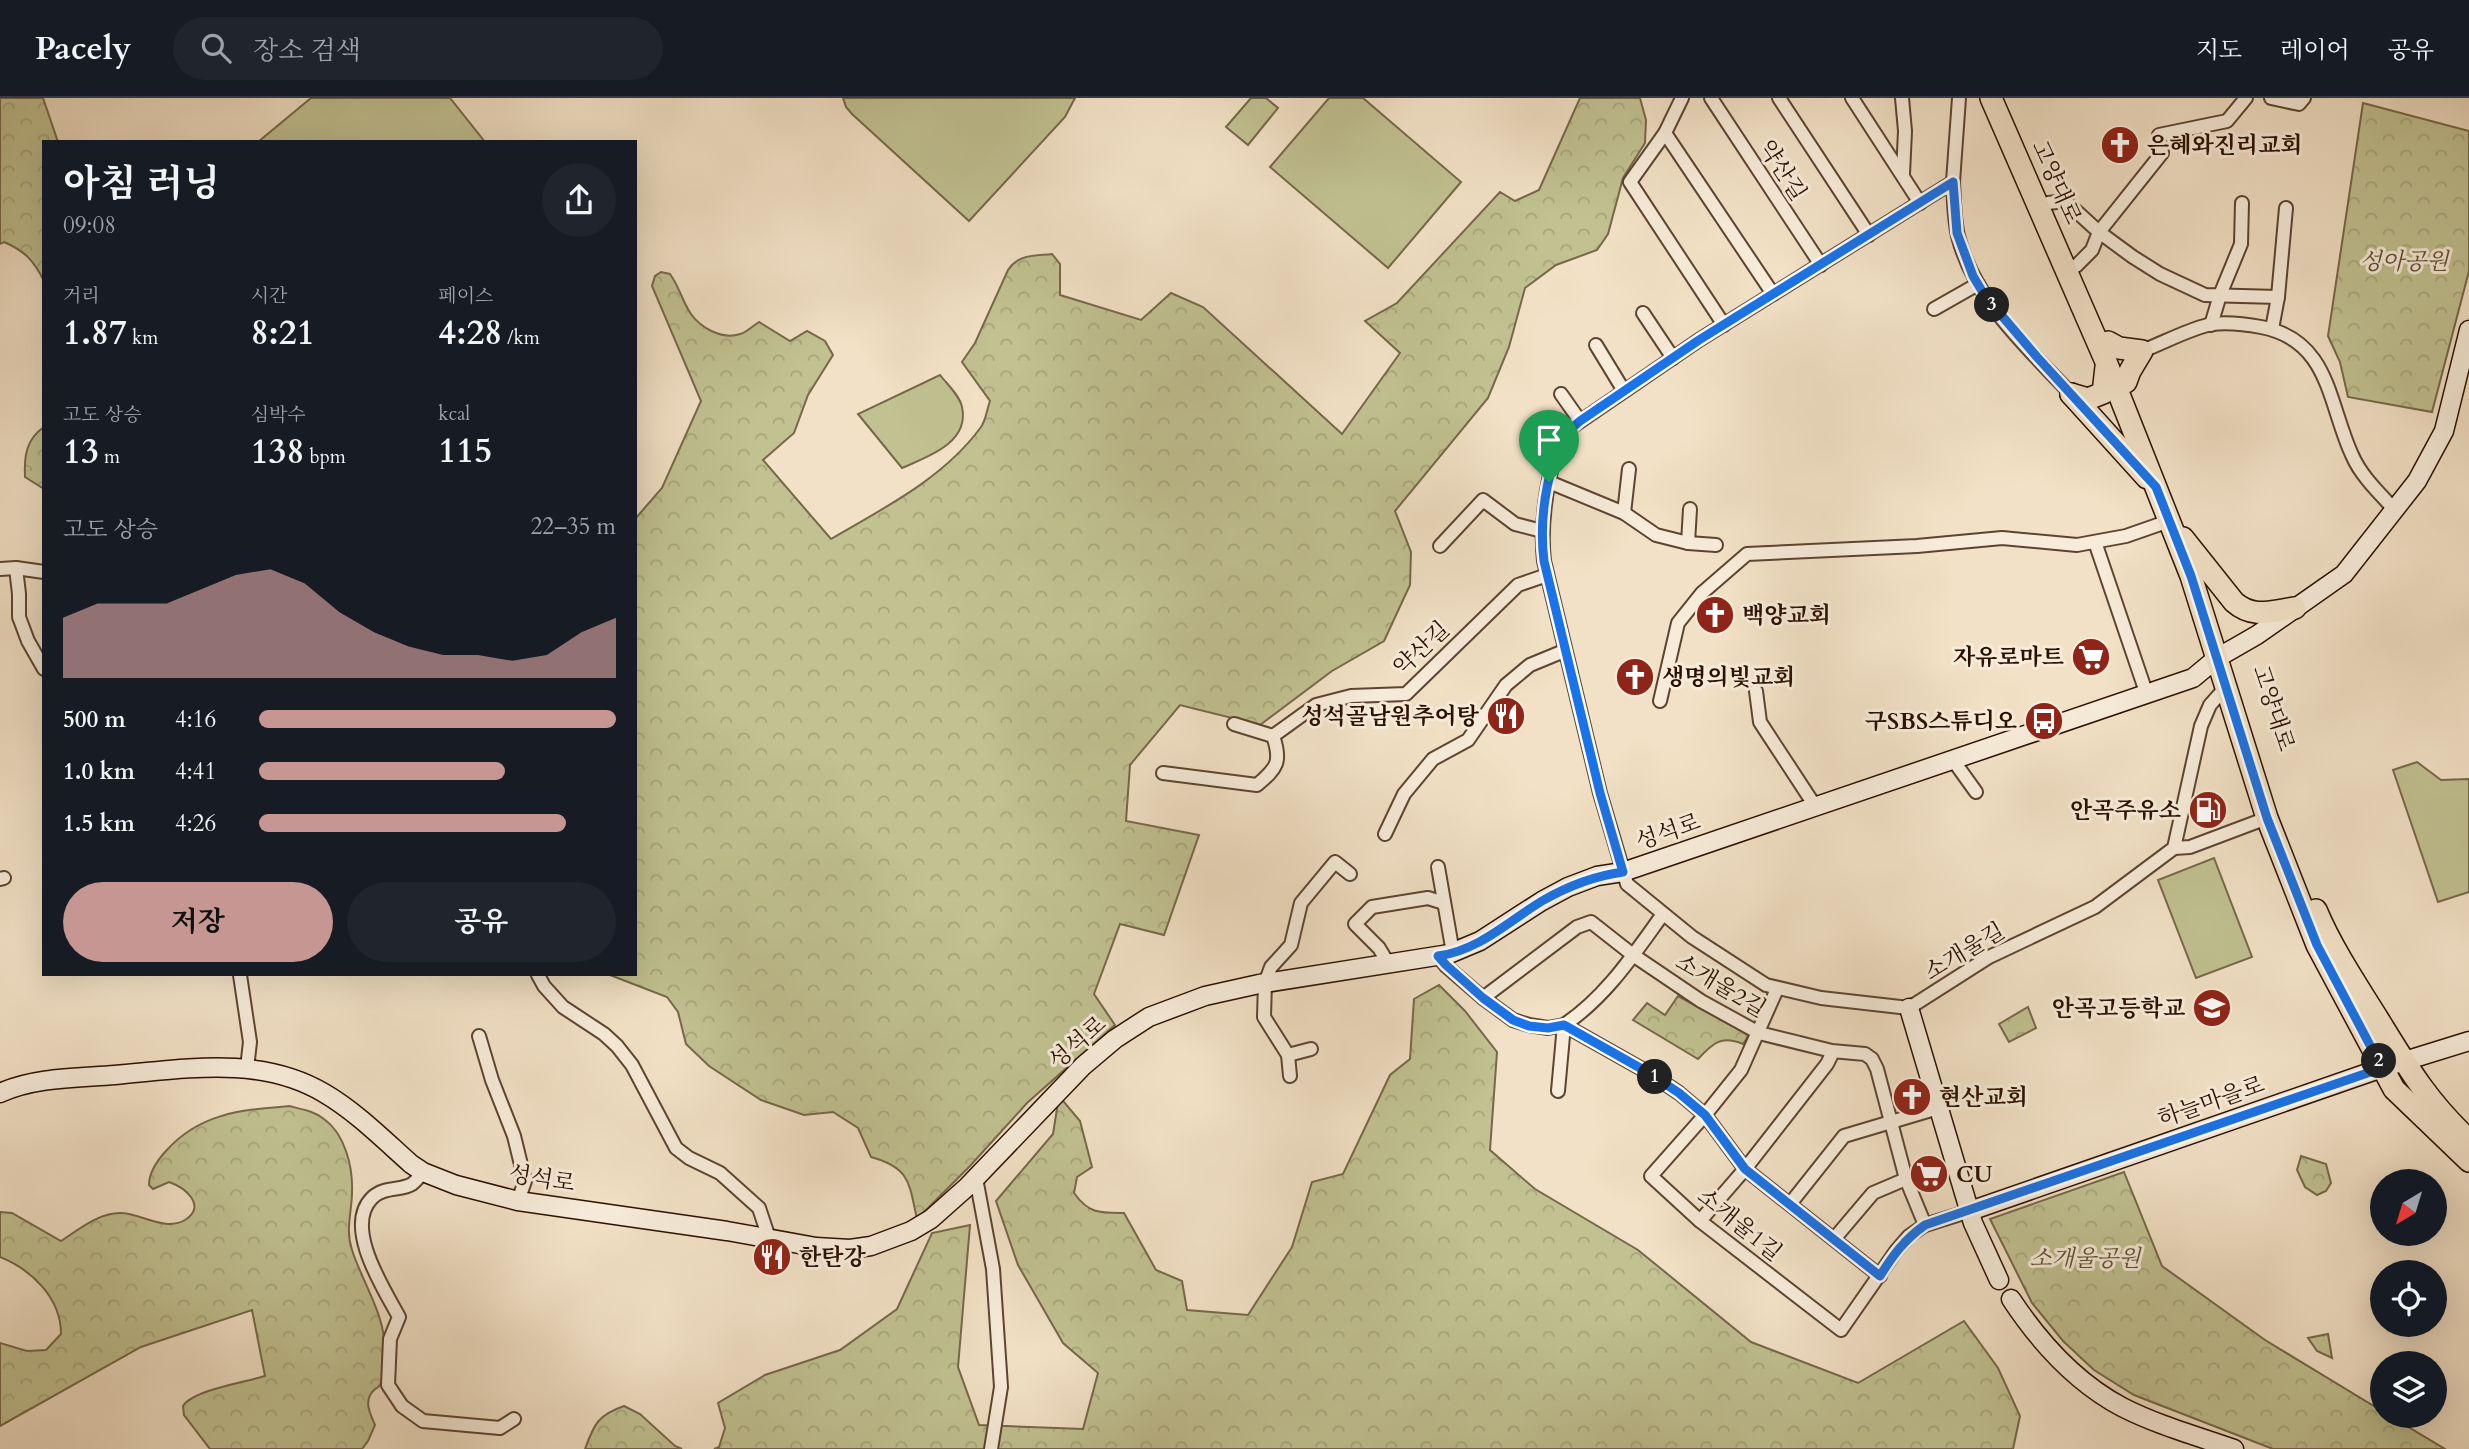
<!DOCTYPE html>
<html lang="ko">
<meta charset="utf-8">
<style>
:root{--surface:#171b24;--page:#20242c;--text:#f1f3f6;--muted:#9ea1a6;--line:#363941;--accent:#c59692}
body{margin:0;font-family:Cardo,"Noto Serif KR",serif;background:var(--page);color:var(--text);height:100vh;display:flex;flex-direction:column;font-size:26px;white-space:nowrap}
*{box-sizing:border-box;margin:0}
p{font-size:23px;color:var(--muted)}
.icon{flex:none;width:38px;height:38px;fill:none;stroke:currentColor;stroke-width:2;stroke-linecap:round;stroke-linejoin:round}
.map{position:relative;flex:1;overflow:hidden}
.side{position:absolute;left:42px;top:42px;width:595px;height:836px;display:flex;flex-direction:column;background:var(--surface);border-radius:0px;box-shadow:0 7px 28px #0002}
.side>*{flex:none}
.needle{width:46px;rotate:218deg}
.controls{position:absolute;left:2370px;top:1071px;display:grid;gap:14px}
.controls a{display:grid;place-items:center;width:77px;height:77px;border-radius:50%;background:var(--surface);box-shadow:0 7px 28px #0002;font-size:35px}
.pin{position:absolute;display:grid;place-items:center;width:60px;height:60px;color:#fff;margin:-72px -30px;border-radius:50% 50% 50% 0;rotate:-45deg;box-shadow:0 0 7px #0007}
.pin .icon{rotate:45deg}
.km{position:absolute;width:35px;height:35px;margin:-18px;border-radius:50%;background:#222;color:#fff;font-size:19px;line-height:35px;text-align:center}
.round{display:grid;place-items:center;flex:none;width:74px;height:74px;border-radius:37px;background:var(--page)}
.overview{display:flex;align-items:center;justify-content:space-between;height:119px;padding:0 21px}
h1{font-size:38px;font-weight:700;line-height:52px}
.stats{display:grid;grid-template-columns:repeat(3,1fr);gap:10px;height:119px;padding:7px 21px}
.stats div{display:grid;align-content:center}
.stats b{font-size:35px;font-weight:700}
.stats small{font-size:19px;font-weight:400}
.stats p{font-size:19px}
.chart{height:196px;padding:14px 21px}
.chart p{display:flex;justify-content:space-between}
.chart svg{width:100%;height:126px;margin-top:7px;fill:var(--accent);opacity:.7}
.button{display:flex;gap:14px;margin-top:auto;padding:14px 21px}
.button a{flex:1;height:80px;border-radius:42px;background:var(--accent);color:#111;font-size:28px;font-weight:700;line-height:80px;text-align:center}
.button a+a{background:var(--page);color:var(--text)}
ul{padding:0 21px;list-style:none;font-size:23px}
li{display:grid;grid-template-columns:112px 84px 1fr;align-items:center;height:52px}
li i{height:18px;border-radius:9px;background:var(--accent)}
header{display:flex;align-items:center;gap:42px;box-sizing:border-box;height:98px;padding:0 35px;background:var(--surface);border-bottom:2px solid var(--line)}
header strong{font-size:33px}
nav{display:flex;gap:38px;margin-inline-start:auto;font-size:24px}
.search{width:490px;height:63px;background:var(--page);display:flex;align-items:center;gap:18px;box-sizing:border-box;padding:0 24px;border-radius:38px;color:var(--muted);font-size:26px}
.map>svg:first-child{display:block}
.forest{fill:url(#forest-crowns);stroke:#766849;stroke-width:2}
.garden{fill:#c1c191;stroke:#766849;stroke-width:2}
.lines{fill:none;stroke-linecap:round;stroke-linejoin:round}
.street-casing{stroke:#5d4432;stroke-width:16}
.secondary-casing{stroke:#2b1001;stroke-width:21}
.primary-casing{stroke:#2b1001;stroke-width:24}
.street{stroke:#f7ecda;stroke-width:12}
.secondary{stroke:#f7ecda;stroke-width:18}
.primary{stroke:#f2e1c6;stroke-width:21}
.route-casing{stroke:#fff;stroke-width:14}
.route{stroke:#1a73e8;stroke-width:9}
.labels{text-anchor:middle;stroke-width:6;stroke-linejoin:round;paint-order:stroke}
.poi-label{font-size:23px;font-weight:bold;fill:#2b1001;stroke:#f7ecda;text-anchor:start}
.street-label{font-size:23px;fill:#2b1001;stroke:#f7ecda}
.park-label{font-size:23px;font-style:italic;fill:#604e33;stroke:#f7ecda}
</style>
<header>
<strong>Pacely</strong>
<div class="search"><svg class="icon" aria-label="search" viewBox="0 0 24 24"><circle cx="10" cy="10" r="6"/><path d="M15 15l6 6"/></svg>장소 검색</div>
<nav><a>지도</a><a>레이어</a><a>공유</a></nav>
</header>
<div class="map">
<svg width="2469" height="1351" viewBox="0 0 2469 1351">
<defs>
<pattern id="forest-crowns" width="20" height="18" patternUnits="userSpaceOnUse" patternTransform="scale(1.75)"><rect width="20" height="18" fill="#c1c191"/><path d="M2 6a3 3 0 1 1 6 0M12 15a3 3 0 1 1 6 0" fill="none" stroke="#a6a57b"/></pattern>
</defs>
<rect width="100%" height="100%" fill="#f2e1c6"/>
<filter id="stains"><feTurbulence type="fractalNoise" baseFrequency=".00286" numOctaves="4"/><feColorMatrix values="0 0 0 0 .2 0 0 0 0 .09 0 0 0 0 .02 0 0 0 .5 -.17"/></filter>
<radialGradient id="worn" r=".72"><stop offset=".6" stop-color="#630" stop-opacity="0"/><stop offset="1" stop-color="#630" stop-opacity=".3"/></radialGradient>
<g class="forest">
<path d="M0,0H43L58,44H44V183C34,163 25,153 4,144L0,146Z"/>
<path d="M1580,0H1640L1646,22L1645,45L1623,80L1608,136L1597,152L1556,167L1525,190L1509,249L1488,300L1395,413L1411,454L1410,487L1384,543L1332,573L1260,627L1180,607L1130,667L1126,723L1199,737L1164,837L1120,826L1094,896L1115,927L1027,1005L970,1068L917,1121C909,1086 911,1070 871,1059L858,1030L833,1014L804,1017L761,1002L709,968L686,946L678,914L667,899L610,877H635V421L662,390L701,303L652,188L655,178L661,174L670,176C679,188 682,203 691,216C701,230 722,242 740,236C747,234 754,227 759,224L790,243L807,233L825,243L833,257L808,297L794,335L763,362L831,441C884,410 944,380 981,329C986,322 987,311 990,303L962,264L975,245L1008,172C1018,156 1035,158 1052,156L1060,166V197L1141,222L1171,195L1203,209L1342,336L1400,255L1365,223L1397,205L1500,94L1515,103L1539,92Z"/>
<path d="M2363,5L2469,33V173L2432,314L2348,299L2340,264L2328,238Z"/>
<path d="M44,329V391L25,379C24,359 26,341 44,329Z"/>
<path d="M1439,887L1465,913L1497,954L1490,1052L1535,1091L1638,1152L1751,1244L1858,1285L1964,1223L1998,1270L2020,1318L2013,1351H714L719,1349L725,1330L718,1305L765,1277L840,1252L897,1211L932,1135L970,1127L958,1269L979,1327L1083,1331L1098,1275L1063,1245L1018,1167L996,1103L1053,1036L1059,998L1080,1023L1092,1069L1077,1079L1074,1095C1089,1116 1100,1115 1124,1115L1156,1172L1182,1183L1187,1212L1248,1217L1292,1149L1312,1084L1343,1076L1390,977L1410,961L1414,901Z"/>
<path d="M1678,898L1749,937L1743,946C1721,937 1713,945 1698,961L1633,922L1647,905L1665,917Z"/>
<path d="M2028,909L2036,930L2009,944L1999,926Z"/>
<path d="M289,1008C301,1011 314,1013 324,1021C345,1036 353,1069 352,1094C352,1114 345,1131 352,1152C363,1186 385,1216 385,1253C385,1262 386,1277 381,1285C378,1291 379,1288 374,1292C363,1303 370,1315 375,1327L368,1343L362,1351H210L184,1317L183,1308C193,1292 246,1284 265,1278L252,1212L141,1249L0,1328V1245L27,1253L46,1252L61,1236C61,1200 32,1172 0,1159V1114L12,1115L61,1143C78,1132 98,1115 120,1115C141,1115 165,1134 185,1122C207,1108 186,1090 169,1084L153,1091L149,1087C149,1075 157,1063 165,1054C199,1015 241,1012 289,1008Z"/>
<path d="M2301,1058L2326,1066L2331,1085L2326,1093L2317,1097L2305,1089L2297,1072Z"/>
<path d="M2124,1074L2162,1168L2265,1242L2382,1313V1318H2390L2445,1351H2273L2134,1297L2094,1272L2063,1243L2032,1205L1990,1121Z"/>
<path d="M2328,1236L2332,1260L2317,1253L2308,1240Z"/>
<path d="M624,1308L640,1316L675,1348L682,1351H585C594,1326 598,1317 624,1308Z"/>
</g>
<g class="garden">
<path d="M311,0H450L485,44H258Z"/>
<path d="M843,0H1075L1065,19L969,123L852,16L846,9Z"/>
<path d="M1251,0H1266L1278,10L1248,47L1226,29Z"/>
<path d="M1329,0H1363L1461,84L1388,170L1270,69Z"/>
<path d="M940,277C947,286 960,298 962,309C970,345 927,359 902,370L858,316Z"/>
<path d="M2417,664L2441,682L2469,681V794L2438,804L2393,672Z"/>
<path d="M2214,760L2252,859L2196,880L2158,782Z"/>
</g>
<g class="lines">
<g class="street-casing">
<g id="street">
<path d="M1682,0L1665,35L1630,84L1724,227"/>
<path d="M1711,0L1821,167"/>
<path d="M1779,0L1869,137"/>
<path d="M1852,0L1920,105"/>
<path d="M1902,0L1905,33L1903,76"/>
<path d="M2271,0L2299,6L2304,0"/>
<path d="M1665,35L1773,196"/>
<path d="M1953,84L1959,0"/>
<path d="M2048,105L2065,103L2099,134L2133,159L2160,176L2205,197L2278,199L2286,110"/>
<path d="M2076,168L2092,152L2099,134L2162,55L2159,37L2227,23L2246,0"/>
<path d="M1934,211L1978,186"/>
<path d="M1643,215L1673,260"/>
<path d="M2211,227L2220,197L2241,146L2242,105"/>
<path d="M2272,231L2278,199"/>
<path d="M1596,247L1624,293"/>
<path d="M2142,253C2163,245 2191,230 2212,226C2229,224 2245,226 2261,229C2330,242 2328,305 2352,357C2361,378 2379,395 2395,412"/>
<path d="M1561,296L1580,323"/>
<path d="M2071,296C2027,249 1974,202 1958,138C1954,121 1954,102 1953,84L1699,242L1569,331C1547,360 1540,427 1544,463L1600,695L1627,786L1692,839L1766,887L1821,900L1909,910L1989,859L2095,809L2174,750L2201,628L2210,607L2226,589"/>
<path d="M1549,384L1624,415L1656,437L1688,445L1716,447"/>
<path d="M1624,415L1629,371"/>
<path d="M2095,444L2147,597"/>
<path d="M1688,445L1690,411"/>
<path d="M1440,448L1483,402L1515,426L1542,433"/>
<path d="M16,470L19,496V519L28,543L44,571"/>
<path d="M0,471L16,470L44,474"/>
<path d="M1756,593L1760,624L1815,708"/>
<path d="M1660,603L1678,525L1702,495L1747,456L1917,448L2002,440L2077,447L2126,438L2169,423"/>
<path d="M1273,638L1316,607L1351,598L1406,596L1518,487L1547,477"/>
<path d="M1953,662L1976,694"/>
<path d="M1163,675L1257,687C1277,670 1282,664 1273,638L1234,626"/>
<path d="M1385,736L1404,696L1433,661L1468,642L1506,587L1530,567L1564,553"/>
<path d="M2174,750L2190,749L2267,720"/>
<path d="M1438,769L1453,855"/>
<path d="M0,781L4,780"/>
<path d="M1438,858L1446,868L1483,900L1513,922L1529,927L1548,930L1564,927L1649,975L1679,995L1705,1017L1745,1071L1880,1178"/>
<path d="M1388,865L1379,850L1355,826L1372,809L1428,800L1444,805"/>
<path d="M240,877L250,944L247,970"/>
<path d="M538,877L544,888L563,909L604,936L617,948L632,967L676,1050L689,1060L720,1075L759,1110L769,1140"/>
<path d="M1777,891L1741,972L1705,1017L1651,1078L1700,1123L1841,1232L1896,1153L1909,1138L1925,1127L1970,1113"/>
<path d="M1483,900L1577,829L1591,824L1633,857L1701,903L1759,935L1832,953L1865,956L1872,961L1877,971L1906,1081L1925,1127"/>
<path d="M479,938L492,982L514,1038L525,1083L518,1103"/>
<path d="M1288,957L1311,951"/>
<path d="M1290,978L1288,957L1264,919L1265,885L1271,869L1291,847L1301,805L1335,764L1350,776"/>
<path d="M1558,993L1564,927C1606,899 1634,856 1663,816"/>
<path d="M423,1074C420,1078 416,1083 412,1086C401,1093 384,1088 372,1100C343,1129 384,1191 399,1219L390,1241L388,1287L402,1308L423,1323L500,1330L514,1321"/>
<path d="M976,1080L993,1171L1001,1289L991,1351"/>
<path d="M1790,1106L1844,1038L1938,1010"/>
<path d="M1700,1123L1745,1071L1827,966L1833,954"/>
<path d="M1834,1141L1873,1095L1906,1081"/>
</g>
</g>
<g class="secondary-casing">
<g id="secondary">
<path d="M1909,910L1973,1125L1999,1182"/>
<path d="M0,995C35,979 78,980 115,977C185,971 260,957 324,995C355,1013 383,1041 411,1066L423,1074L456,1087L518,1103L727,1133L816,1149L850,1151L871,1148L911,1133L931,1121L967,1089L1083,968L1115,941L1149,919L1205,898L1259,886L1449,856L1480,843L1542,803L1568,789L1597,778L1623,774L2193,580L2217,560L2257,537L2344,476L2417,383L2444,333L2469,232"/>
<path d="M1970,1113L2382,970L2469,943"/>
<path d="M2011,1201C2040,1245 2075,1284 2122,1309C2157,1327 2197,1338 2234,1351"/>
</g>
</g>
<g class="primary-casing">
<g id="primary">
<path d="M1991,0L2107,266L2191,478L2267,720L2317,847L2394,991L2469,1063"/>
<path d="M2108,244L2119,250L2142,253L2130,273L2126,284"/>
<path d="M2071,296L2147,380"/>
<path d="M2071,296L2088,301L2103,295L2106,269"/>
<path d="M2183,440L2234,504C2253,521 2272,513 2295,510"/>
<path d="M2316,812C2332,850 2356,886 2378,921C2407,968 2427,1003 2469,1042"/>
</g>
</g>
<use href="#street" class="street"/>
<use href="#secondary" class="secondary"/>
<use href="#primary" class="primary"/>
</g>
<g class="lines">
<g class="route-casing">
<path id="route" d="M1953,84L1957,135L1973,178L1985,198L2037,259L2156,389L2191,478L2267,720L2317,847L2382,970L1925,1127C1905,1141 1893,1157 1880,1178L1745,1071L1705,1017L1679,995L1649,975L1564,927L1548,930L1529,928L1513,922L1483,900L1446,867L1438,858C1478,853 1509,823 1542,803C1568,788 1594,778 1623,774L1600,695L1544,463C1539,423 1546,349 1580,323L1699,242Z"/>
</g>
<use href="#route" class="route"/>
</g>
<defs>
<g id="church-disc" transform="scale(2.0125)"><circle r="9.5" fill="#8f2418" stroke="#f7ecda"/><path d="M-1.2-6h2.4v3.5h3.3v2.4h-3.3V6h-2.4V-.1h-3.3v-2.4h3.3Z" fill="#fff"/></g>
<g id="supermarket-disc" transform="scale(2.0125)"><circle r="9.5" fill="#8f2418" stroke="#f7ecda"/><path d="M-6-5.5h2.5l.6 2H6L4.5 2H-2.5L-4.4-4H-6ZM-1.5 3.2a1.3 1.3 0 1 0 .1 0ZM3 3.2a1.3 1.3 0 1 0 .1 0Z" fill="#fff"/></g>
<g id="restaurant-disc" transform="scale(2.0125)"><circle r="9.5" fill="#8f2418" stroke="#f7ecda"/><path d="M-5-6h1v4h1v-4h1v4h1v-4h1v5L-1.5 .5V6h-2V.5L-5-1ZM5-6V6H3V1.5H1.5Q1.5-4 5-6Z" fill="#fff"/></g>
<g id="bus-disc" transform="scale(2.0125)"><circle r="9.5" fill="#8f2418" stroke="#f7ecda"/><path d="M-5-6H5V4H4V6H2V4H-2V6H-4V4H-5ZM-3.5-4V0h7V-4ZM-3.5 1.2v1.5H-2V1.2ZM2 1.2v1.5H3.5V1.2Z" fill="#fff"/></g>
<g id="fuel-disc" transform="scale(2.0125)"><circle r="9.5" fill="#8f2418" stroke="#f7ecda"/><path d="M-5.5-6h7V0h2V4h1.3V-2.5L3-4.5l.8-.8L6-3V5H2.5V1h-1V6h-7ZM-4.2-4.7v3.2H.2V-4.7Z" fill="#fff"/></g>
<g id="school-disc" transform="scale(2.0125)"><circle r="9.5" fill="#8f2418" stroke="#f7ecda"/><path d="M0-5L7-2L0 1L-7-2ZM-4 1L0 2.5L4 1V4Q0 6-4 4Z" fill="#fff"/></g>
</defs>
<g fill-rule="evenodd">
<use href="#church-disc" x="2120" y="47"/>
<use href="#church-disc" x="1715" y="517"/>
<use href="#supermarket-disc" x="2091" y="559"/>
<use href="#church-disc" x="1635" y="579"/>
<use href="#restaurant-disc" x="1506" y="618"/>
<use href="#bus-disc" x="2044" y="623"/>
<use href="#fuel-disc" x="2208" y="712"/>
<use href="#school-disc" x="2212" y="910"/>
<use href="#church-disc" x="1912" y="999"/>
<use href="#supermarket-disc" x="1929" y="1076"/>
<use href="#restaurant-disc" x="772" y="1159"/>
</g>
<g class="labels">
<g class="poi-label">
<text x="2147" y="55">은혜와진리교회</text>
<text x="1742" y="525">백양교회</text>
<text x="2064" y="567" text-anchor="end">자유로마트</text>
<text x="1662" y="587">생명의빛교회</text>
<text x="1479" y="626" text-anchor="end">성석골남원추어탕</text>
<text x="2017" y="631" text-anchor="end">구SBS스튜디오</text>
<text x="2181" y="720" text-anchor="end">안곡주유소</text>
<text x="2185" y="918" text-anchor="end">안곡고등학교</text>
<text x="1939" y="1007">현산교회</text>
<text x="1956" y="1084">CU</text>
<text x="799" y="1167">한탄강</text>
</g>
<g class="street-label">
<text transform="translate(1783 72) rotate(57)" y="8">약산길</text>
<text transform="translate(2057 84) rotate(66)" y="8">고양대로</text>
<text transform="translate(1421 550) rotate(-43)" y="8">약산길</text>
<text transform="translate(2274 610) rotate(72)" y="8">고양대로</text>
<text transform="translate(1668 733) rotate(-19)" y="8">성석로</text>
<text transform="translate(1964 853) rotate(-31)" y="8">소개울길</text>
<text transform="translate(1721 887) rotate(31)" y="8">소개울2길</text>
<text transform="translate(1077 944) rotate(-41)" y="8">성석로</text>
<text transform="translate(2211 1003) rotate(-19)" y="8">하늘마을로</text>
<text transform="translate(542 1080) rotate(9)" y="8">성석로</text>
<text transform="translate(1740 1126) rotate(39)" y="8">소개울1길</text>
</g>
<g class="park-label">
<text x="2404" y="171">성아공원</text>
<text x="2085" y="1168">소개울공원</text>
</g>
</g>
<rect width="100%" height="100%" filter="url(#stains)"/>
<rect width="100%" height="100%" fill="url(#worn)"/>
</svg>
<div class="controls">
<a><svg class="needle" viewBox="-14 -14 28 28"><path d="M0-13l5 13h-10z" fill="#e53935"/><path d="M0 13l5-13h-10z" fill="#9ea1a6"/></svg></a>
<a><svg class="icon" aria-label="locate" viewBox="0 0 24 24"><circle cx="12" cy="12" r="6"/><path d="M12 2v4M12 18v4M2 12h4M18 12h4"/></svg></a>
<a><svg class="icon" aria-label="layers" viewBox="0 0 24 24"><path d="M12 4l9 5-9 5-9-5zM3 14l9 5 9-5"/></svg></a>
</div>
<div class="pin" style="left:1549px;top:384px;background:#1e9e55"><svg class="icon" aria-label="arrive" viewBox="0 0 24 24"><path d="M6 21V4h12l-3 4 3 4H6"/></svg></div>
<b class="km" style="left:1655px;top:979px">1</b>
<b class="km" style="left:2379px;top:963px">2</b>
<b class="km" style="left:1992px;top:207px">3</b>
<section class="side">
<div class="overview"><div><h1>아침 러닝</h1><p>09:08</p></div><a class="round"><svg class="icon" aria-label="share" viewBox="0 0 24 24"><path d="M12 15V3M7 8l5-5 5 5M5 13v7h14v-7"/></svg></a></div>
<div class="stats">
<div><p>거리</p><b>1.87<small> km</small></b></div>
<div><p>시간</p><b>8:21</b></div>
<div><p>페이스</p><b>4:28<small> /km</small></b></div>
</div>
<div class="stats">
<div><p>고도 상승</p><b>13<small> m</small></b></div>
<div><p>심박수</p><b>138<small> bpm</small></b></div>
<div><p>kcal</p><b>115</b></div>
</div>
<div class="chart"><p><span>고도 상승</span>22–35 m</p>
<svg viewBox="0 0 160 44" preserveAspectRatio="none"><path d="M0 44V23L10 18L20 18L30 18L40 13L50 8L60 6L70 11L80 21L90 28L100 33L110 36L120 36L130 38L140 36L150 28L160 23V44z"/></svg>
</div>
<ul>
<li><b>500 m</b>4:16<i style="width:100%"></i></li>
<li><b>1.0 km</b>4:41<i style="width:69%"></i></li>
<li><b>1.5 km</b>4:26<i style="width:86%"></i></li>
</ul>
<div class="button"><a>저장</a><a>공유</a></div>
</section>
</div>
